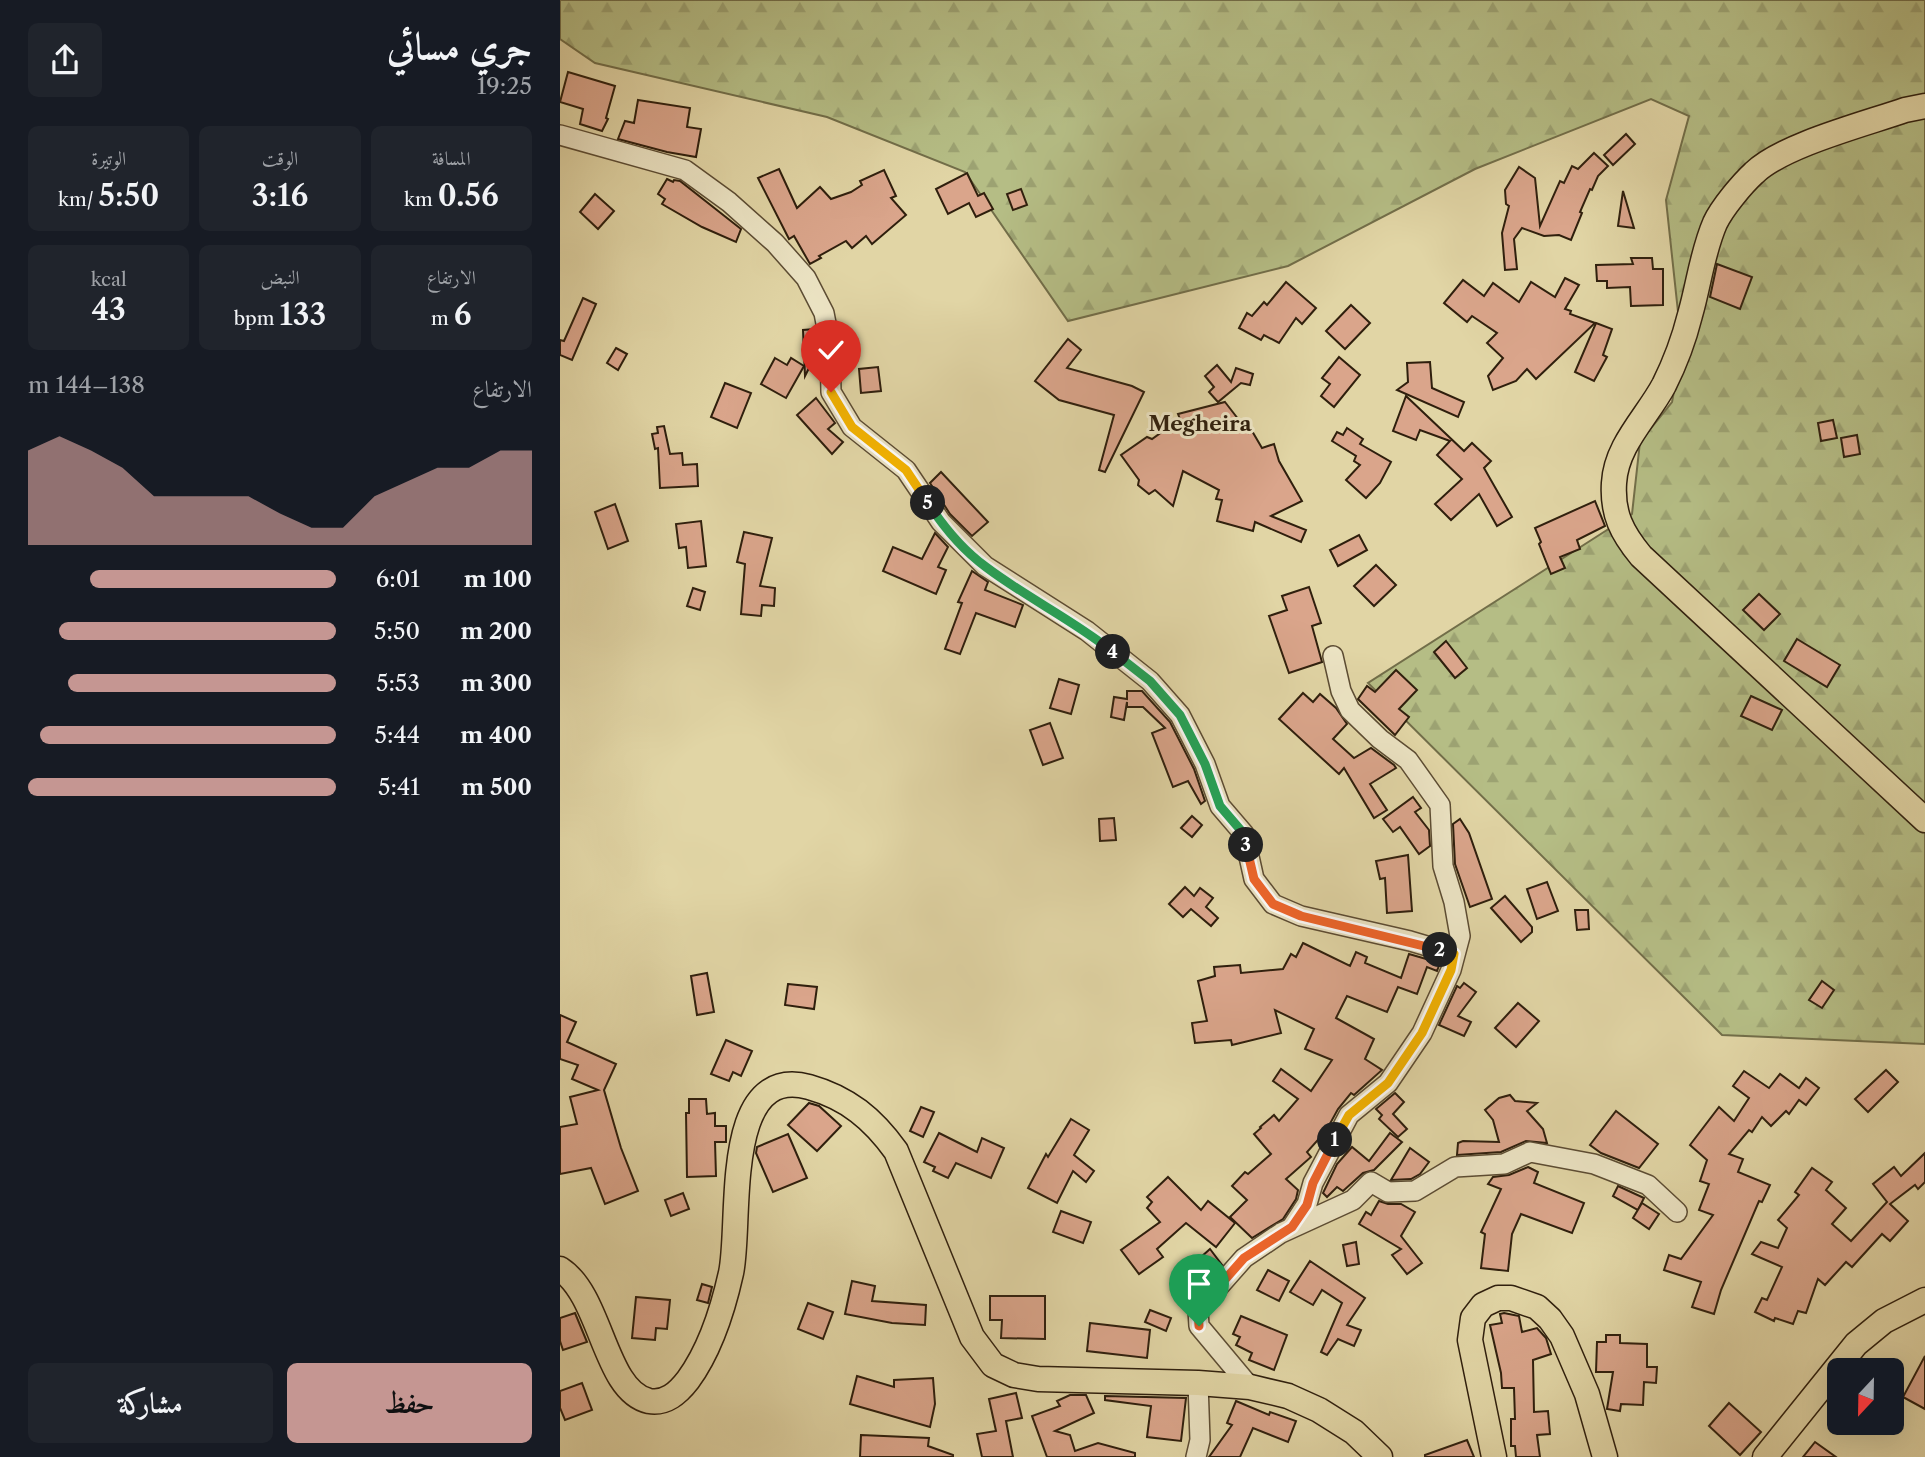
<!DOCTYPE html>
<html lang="ar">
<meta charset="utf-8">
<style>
:root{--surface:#171b24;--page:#20242c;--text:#f1f3f6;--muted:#9ea1a6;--accent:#c59692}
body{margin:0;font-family:"Libre Caslon Text",Amiri,serif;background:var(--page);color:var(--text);direction:rtl;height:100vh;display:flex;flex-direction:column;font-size:26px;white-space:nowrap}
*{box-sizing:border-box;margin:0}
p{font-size:23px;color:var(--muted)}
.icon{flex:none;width:38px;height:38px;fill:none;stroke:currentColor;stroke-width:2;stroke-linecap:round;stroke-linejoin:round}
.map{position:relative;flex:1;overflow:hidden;direction:ltr}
.sheet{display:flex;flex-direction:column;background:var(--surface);width:560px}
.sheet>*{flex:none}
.needle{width:46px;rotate:202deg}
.controls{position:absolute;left:1267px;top:1358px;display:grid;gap:14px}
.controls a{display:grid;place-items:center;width:77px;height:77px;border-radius:10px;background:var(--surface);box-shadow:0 7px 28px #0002;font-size:35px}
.pin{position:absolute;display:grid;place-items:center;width:60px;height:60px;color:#fff;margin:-72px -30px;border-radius:50% 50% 50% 0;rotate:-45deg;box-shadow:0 0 7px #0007}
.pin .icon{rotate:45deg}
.km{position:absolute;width:35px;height:35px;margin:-18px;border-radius:50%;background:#222;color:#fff;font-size:19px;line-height:35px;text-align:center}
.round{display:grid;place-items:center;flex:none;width:74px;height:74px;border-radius:10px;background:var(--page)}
.headline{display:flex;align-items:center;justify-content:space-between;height:119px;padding:0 28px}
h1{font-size:38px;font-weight:600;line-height:52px}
.metrics{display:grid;grid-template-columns:repeat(3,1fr);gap:10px;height:119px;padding:7px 28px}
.metrics div{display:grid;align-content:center;border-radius:10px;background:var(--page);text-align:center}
.metrics b{font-size:30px;font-weight:600}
.metrics small{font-size:19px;font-weight:400}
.metrics p{font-size:19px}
.chart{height:196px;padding:14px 28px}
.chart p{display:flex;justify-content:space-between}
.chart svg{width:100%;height:126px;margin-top:7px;fill:var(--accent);opacity:.7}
.action{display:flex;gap:14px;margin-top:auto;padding:14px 28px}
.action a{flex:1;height:80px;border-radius:10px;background:var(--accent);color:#111;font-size:28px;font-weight:600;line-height:80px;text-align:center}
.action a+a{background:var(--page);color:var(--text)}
ul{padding:0 28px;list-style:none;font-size:23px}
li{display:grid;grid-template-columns:112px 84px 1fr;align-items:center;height:52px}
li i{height:18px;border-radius:9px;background:var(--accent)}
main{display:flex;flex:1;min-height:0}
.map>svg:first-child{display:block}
.forest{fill:url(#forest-firs);stroke:#726e49;stroke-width:2}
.building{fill:#daa58b;stroke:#2f1f0d;stroke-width:2}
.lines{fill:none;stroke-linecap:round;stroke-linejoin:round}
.minor-casing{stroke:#5c4c33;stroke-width:22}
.major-casing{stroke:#2f1f0d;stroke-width:27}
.minor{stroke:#ece4c4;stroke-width:19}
.major{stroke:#e1d5a5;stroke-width:24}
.split-1-casing{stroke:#fff;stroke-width:14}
.split-2-casing{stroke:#fff;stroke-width:14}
.split-3-casing{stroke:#fff;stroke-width:14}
.split-4-casing{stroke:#fff;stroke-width:14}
.split-5-casing{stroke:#fff;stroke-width:14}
.split-6-casing{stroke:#fff;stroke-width:14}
.split-1{stroke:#f0652b;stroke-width:9}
.split-2{stroke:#f5b400;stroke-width:9}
.split-3{stroke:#f0652b;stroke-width:9}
.split-4{stroke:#22a559;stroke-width:9}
.split-5{stroke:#22a559;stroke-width:9}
.split-6{stroke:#f5b400;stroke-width:9}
.labels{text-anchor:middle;stroke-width:6;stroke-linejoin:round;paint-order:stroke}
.quarter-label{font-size:21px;font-weight:bold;fill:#2f1f0d;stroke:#ece4c4}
</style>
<main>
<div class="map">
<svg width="1365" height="1457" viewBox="0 0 1365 1457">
<defs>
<pattern id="forest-firs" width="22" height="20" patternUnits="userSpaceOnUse" patternTransform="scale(1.75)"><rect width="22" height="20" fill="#b5bd85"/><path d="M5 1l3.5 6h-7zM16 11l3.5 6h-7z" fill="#9ca272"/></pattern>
</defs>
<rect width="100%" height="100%" fill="#e1d5a5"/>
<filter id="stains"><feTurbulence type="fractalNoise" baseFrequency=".00286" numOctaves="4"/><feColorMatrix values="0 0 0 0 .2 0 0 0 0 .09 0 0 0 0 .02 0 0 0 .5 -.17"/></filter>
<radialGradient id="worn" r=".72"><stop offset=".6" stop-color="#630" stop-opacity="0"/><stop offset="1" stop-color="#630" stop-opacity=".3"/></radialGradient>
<path class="forest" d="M0,0H1365V1044L1162,1035L808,683L1072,514L1080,442L1112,402L1122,349L1106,200L1129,116L1091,99L915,169L728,266L508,321L405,172L267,117L35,63L0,39Z"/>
<g class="building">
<path d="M8,72L55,86L46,118L48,119L42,131L20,124L23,109L0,102Z"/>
<path d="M78,100L130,108L127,127L141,129L136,157L107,152L58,139L65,121L74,123Z"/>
<path d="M1066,134L1075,144L1053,165L1044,155Z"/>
<path d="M1034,153L1048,166L1038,176L1032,190L1030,189L1020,212L1022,213L1011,240L999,235L984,236L962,228L954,239L957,269L945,270L942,233L949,206L946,204L945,190L959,167L975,178L980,226L1000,181L1004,183L1012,166L1018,169Z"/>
<path d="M219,169L237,208L260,187L271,199L291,192L302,185L300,181L324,170L336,196L331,198L346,215L312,244L306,236L292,248L286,241L259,256L261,258L250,264L234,236L229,239L198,178Z"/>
<path d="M407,173L418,196L424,193L433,209L416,217L409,203L388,214L376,189Z"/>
<path d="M107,179L113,182L114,180L120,181L181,229L176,242L142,227L102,204L105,199L98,194Z"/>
<path d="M461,189L467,205L453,210L447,194Z"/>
<path d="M1063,191L1074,228L1058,226Z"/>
<path d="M35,194L54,211L38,229L20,212Z"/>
<path d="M1071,258H1092L1093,269H1103V305L1071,306L1070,287L1047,288V281H1037L1036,265L1073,264Z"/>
<path d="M1157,264L1192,277L1180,309L1150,297Z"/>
<path d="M1005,278L1019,285L1005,309L1011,311L1010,314L1035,323L976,379L967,369L956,381L933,390L928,376L943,358L927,343L937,333L912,316L907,322L884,303L903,280L924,296L933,283L959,302L971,282L995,297Z"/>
<path d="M726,282L756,308L742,324L736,318L719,343L704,335L701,340L679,328L687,313L692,316L704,302L707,305Z"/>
<path d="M23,298L36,304L12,360L0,355V340L4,341Z"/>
<path d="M791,305L810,323L785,349L766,331Z"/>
<path d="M1036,323L1052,329L1043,355L1047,357L1034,381L1015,372Z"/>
<path d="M255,329L258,350L245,376L243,330Z"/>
<path d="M508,339L521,350L507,368L572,386L584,392L545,472L539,470L554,415L499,400L475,381Z"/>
<path d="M56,348L67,354L58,370L47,363Z"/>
<path d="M779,357L800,375L774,407L761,396L770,384L762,378Z"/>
<path d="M215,358L227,365L231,358L244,366L226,398L201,384Z"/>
<path d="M870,362L872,388L904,402L898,417L837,390L848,382L847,363Z"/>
<path d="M657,365L671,382L676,368L693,374L690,385L681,383L658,402L649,392L654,387L645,376Z"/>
<path d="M318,367L321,391L301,393L299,369Z"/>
<path d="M165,383L191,393L177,428L151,417Z"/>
<path d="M846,396L904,451L912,443L931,461L924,468L952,517L937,526L919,494L891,520L875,504L902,479L877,455L890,441L860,430L856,440L833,431Z"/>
<path d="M256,398L275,423L268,429L283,442L272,454L237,415Z"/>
<path d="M665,402L689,433L692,431L702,448L714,444L719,461L742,501L711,516L746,530L741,542L695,522L693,531L657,521L662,500L656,499L659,490L623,471L613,506L595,490L589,494L578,485L579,480L561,455L587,437L592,439L620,419L618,414Z"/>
<path d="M1273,420L1277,438L1261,441L1258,423Z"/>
<path d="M104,426L110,454L122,453L123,465L137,464L138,486L100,488L98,448L95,449L92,434L98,433L97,427Z"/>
<path d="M787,428L803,439L800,444L831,462L820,483L806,498L786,480L800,465L794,461L796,456L772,441L777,432L783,435Z"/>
<path d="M1297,435L1300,454L1284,457L1281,438Z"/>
<path d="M381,472L428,522L412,536L390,514L370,483Z"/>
<path d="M1035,501L1045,526L1017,540L1020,549L1000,557L1005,568L991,574L979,544L981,542L975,528Z"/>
<path d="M55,504L68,541L48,549L35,512Z"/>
<path d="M141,521L146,566L128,568L126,547L119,548L116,524Z"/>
<path d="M184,532L212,538L200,586L215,588L214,606L202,605L201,616L181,614L185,564L177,562Z"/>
<path d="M375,533L388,547L378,567L386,570L376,594L323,571L333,547L362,559Z"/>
<path d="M799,535L807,550L778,566L770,550Z"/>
<path d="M816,565L836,585L814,606L794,586Z"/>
<path d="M412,571L428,582L425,590L463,605L455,627L416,613L400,654L385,649L402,603L398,602Z"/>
<path d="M749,587L761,623L752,626L762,662L729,673L709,616L727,610L722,596Z"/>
<path d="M133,588L145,592L140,610L127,606Z"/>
<path d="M1199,594L1220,614L1204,630L1183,610Z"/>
<path d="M1237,639L1280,665L1267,687L1224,661Z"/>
<path d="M886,641L907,668L895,678L874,652Z"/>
<path d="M836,670L857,690L839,709L849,717L835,735L798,699L807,686L815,692Z"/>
<path d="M499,679L519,685L511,714L490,708Z"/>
<path d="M567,691H582L610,722L634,769L645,801L641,804L628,781L613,787L592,733L605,728L583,707H567V702L564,720L551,717L554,697L567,699Z"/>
<path d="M743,693L753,702L760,694L776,708L787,724L773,739L794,758L811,748L834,765L836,768L810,784L827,810L814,818L784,768L779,774L719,719Z"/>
<path d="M1191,696L1222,710L1212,730L1181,716Z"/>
<path d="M490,723L503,758L483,765L470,730Z"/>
<path d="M853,797L861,808L855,812L869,830L870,846L859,854L840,827L833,832L823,819Z"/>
<path d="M632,816L642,825L632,837L621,828Z"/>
<path d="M554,818L556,840L540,841L539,819Z"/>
<path d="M900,819L909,833L932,899L910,907L895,864L893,824Z"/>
<path d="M848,855L852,911L827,913L825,878L820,879L816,861Z"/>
<path d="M987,882L998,911L977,919L967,889Z"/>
<path d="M625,887L634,896L640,888L653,898L646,907L658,918L651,926L631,909L623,917L609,904Z"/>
<path d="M945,896L972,927V932L961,942L931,908Z"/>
<path d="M1015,910H1028L1029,929L1017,930Z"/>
<path d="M743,943L790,966L796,952L807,957L805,963L841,978L849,954L880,963L877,971L867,967L857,994L838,987L827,1012L787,996L776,1018L814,1039L805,1059L822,1070L794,1095L791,1093L778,1109L766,1131L747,1152L751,1157L726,1179L738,1190L736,1199L723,1219L692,1238L670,1217L687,1200L672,1186L685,1172L688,1174L711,1154L694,1134L701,1128L700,1127L714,1115L719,1121L738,1099L713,1081L721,1069L751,1091L772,1060L745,1049L754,1029L715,1010L721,1033L672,1045L671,1040L635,1043L632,1023L647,1021L638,981L655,976L654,967L680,965L681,973L723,969L731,954L736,957Z"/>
<path d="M147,973L154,1012L137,1015L131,976Z"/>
<path d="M1262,981L1274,990L1262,1008L1249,1000Z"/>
<path d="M904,983L916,992L898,1016L911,1022L904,1036L879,1025L897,986L900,988Z"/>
<path d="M228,984L257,987L254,1009L225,1005Z"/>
<path d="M958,1003L979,1021L956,1047L935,1028Z"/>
<path d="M0,1015L16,1022L7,1042L56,1064L44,1090L61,1148L78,1191L45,1204L31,1168L0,1174V1127L17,1124L10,1097L38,1090L12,1079L18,1065L0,1059Z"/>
<path d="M166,1040L192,1051L181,1076L173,1072L169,1081L151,1074Z"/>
<path d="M1326,1070L1338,1082L1308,1112L1295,1099Z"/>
<path d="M1184,1071L1209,1088L1220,1074L1239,1088L1246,1078L1259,1088L1246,1105L1239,1100L1229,1114L1226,1111L1211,1126L1202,1117L1192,1132L1189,1130L1169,1154L1183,1159L1178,1172L1210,1185L1202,1202L1199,1201L1161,1290L1154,1314L1132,1307L1141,1282L1104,1270L1109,1255L1121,1259L1153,1215L1139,1210L1149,1184L1140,1181L1147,1160L1130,1145L1159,1107L1174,1121L1189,1098L1173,1086Z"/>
<path d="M835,1093L844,1102L833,1114L847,1129L838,1137L819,1119L822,1115L816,1109Z"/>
<path d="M950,1095L955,1101L977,1103L967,1111L983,1129L987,1143L966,1141L941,1152L897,1155L898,1143L903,1141L939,1142L933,1120L925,1110L939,1098Z"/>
<path d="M129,1099H146L147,1114L155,1113V1126H166V1142H155L156,1176L127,1177L126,1113H129Z"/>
<path d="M249,1103L259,1106L281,1126L257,1151L228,1125Z"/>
<path d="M361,1107L374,1112L363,1137L350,1131Z"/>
<path d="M1056,1111L1098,1144L1079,1168L1041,1153L1030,1145Z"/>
<path d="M511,1119L529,1130L514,1155L534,1171L526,1182L513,1171L497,1203L468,1188L486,1154L488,1157Z"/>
<path d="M379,1133L417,1152L422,1138L444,1148L431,1178L396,1163L388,1178L373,1171L375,1167L364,1162Z"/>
<path d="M830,1133L842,1142L814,1170L803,1173L783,1191L777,1187L767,1197L763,1193L777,1164L792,1147L809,1161Z"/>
<path d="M228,1134L247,1178L213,1192L196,1153L197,1147Z"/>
<path d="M850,1148L869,1162L860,1174L851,1179L831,1180Z"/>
<path d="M1365,1153V1182L1358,1189L1355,1185L1330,1204L1348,1221L1330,1241L1322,1234L1292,1267L1286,1262L1265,1285L1258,1279L1246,1313L1238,1311L1233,1324L1215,1318L1214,1321L1195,1312L1202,1298L1207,1300L1222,1267L1192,1254L1201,1242L1218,1248L1227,1228L1218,1220L1239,1195L1235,1192L1252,1168L1272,1182L1266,1190L1286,1208L1272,1224L1291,1241L1327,1202L1313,1184L1334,1167L1341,1176Z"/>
<path d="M968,1167L978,1172L974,1183L1024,1203L1012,1233L961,1214L952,1234L948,1271L921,1268L925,1234L921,1232L941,1189L928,1184L933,1177L949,1175Z"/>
<path d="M608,1177L641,1210L648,1201L675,1223L656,1247L626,1223L597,1249L603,1257L579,1274L561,1250L600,1222L587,1208L592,1202L587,1197Z"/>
<path d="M1058,1186L1084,1198L1078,1210L1053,1196Z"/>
<path d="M123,1193L129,1209L111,1216L105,1200Z"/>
<path d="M819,1201L828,1204H841L855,1212L841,1236L862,1263L847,1274L832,1255L841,1249L799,1224L806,1212L811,1215Z"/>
<path d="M1082,1203L1099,1214L1089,1229L1073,1218Z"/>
<path d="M501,1211L531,1222L523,1243L493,1232Z"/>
<path d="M796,1242L799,1264L787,1266L783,1245Z"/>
<path d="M650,1249L662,1265L630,1298L613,1282Z"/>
<path d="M750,1261L805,1298L787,1325L801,1330L794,1346L778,1339L767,1355L761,1352L782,1303L762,1290L753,1305L730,1292Z"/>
<path d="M708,1270L729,1281L719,1301L697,1290Z"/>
<path d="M292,1281L315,1286L312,1301L366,1305L365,1325L332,1323L285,1314Z"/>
<path d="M142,1284L152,1287L148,1303L137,1300Z"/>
<path d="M430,1296H485V1339L441,1338L442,1320H430Z"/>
<path d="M76,1297L110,1300L107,1329L96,1328L95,1340L72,1338Z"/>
<path d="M248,1303L273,1312L263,1339L238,1329Z"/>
<path d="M590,1310L611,1318L606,1331L585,1322Z"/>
<path d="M15,1313L27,1342L3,1350L0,1341V1318Z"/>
<path d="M944,1313L959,1316L962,1332L977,1328L986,1338L991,1354L973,1360L974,1412L988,1411L990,1434L977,1435L980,1457H956L955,1446H951V1419H955L954,1388H942L941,1373L930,1325L942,1323L940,1314Z"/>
<path d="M681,1316L727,1335L714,1370L689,1360L692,1353L676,1345L680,1337L673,1334Z"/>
<path d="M530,1323L590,1330L587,1358L527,1351Z"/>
<path d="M1046,1335H1060V1343L1087,1344V1367H1097L1096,1383L1084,1382L1083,1405L1061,1404L1060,1411L1047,1409L1053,1372H1036L1037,1342H1046Z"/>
<path d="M1365,1356V1409L1343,1397Z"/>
<path d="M297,1376L334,1387V1380L373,1378L375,1404L370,1427L290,1404Z"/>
<path d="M22,1383L32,1410L5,1420L0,1408V1391Z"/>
<path d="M456,1393L462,1418L446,1421L453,1457H422L417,1434L436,1431L429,1399Z"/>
<path d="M510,1395H526L534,1413L495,1431L510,1435L515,1451L538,1443L575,1453V1457H487L472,1416L500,1406L497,1401Z"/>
<path d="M545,1396L626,1398L621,1441L587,1437L591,1406L545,1400Z"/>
<path d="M676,1401L709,1415L710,1412L736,1421L728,1442L693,1428L680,1457H649L672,1425L667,1423Z"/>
<path d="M1169,1403L1201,1432L1180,1455L1149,1426Z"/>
<path d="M301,1435L369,1438L368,1446L393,1455V1457H300Z"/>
<path d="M907,1440L914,1457H865V1455Z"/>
<path d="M1255,1442L1276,1457H1243Z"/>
</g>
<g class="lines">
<g class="minor-casing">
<g id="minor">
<path d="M0,135L125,170L169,202L215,243L246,278L264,313L270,344L271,392L292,427L346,470L381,522L425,566L527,631L590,681L620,715L645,764L660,806L684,834L694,879L713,904L741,916L850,941L894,954"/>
<path d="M732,1227L747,1204L753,1183L789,1115L828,1083L862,1033L891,970L900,936L894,902L883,866L880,805L848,760L820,739L790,710L781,691L773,656"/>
<path d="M690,1387L639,1326L638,1310L684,1258L721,1233L793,1200L811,1182L828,1192L855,1191L895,1167L944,1164L970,1152L1034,1164L1088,1185L1117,1212"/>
<path d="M636,1457L640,1440L638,1383"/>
</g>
</g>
<g class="major-casing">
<g id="major">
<path d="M1365,106L1345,110C1305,124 1223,145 1194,173C1182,184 1162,208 1155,223C1142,253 1139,284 1130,315C1124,339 1115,363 1104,385C1087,417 1056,445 1054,483C1052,514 1062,533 1081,556L1365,820"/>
<path d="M0,1269C42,1296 44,1391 89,1401C106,1404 118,1393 128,1380C150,1350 163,1309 171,1273C182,1224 160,1063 249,1087C288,1098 313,1119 336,1151L412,1337L433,1365L454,1375L478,1379L638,1383L690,1387L728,1396L759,1410L794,1432L820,1457"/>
<path d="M934,1457L910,1340L913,1318L923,1305L938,1298H951L977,1307L990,1319L1002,1336L1027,1394L1045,1457"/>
<path d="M1205,1457L1296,1344L1324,1321L1365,1300"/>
</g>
</g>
<use href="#minor" class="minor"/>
<use href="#major" class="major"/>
</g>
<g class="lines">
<g class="split-1-casing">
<path id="split-1" d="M639,1326L638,1310L684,1258L732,1227L747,1205L753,1183L775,1140"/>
</g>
<g class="split-2-casing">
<path id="split-2" d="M775,1140L789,1115L828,1083L862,1033L891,970L894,954L880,950"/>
</g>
<g class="split-3-casing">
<path id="split-3" d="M686,845L694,879L713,904L741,916L880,950"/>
</g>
<g class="split-4-casing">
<path id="split-4" d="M553,652L590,681L620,715L645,764L660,806L684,834L686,845"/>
</g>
<g class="split-5-casing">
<path id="split-5" d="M368,503C383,526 404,551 426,567C467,598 513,620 553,652"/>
</g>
<g class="split-6-casing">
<path id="split-6" d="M271,392L292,427L346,470L368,503"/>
</g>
<use href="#split-1" class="split-1"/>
<use href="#split-2" class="split-2"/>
<use href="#split-3" class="split-3"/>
<use href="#split-4" class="split-4"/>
<use href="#split-5" class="split-5"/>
<use href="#split-6" class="split-6"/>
</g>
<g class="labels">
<g class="quarter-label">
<text x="640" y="431">Megheira</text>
</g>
</g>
<rect width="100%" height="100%" filter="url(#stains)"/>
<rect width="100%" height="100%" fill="url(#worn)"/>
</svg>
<div class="controls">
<a><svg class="needle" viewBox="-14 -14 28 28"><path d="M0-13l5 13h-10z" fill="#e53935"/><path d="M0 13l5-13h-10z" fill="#9ea1a6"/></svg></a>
</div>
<div class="pin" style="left:639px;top:1326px;background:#1e9e55"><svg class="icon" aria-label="arrive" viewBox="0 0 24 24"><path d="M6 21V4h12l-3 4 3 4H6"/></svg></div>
<div class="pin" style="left:271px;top:392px;background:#d93025"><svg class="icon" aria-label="check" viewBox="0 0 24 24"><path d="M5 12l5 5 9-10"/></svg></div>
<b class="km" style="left:775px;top:1140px">1</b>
<b class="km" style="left:880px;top:950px">2</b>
<b class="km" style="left:686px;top:845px">3</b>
<b class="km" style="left:553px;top:652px">4</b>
<b class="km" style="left:368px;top:503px">5</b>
</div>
<section class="sheet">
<div class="headline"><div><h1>جري مسائي</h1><p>19:25</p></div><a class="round"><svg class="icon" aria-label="share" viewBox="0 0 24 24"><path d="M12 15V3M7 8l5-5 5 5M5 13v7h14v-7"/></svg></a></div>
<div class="metrics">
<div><p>المسافة</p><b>0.56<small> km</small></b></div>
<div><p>الوقت</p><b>3:16</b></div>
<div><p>الوتيرة</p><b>5:50<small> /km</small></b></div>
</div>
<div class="metrics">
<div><p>الارتفاع</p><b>6<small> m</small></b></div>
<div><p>النبض</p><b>133<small> bpm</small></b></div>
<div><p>kcal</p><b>43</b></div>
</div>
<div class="chart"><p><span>الارتفاع</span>138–144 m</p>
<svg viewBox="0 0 160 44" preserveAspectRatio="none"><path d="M0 44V11L10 6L20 11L30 17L40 27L50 27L60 27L70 27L80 33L90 38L100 38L110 27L120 22L130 17L140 17L150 11L160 11V44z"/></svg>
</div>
<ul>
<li><b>100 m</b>6:01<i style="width:80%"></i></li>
<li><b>200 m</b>5:50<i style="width:90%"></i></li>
<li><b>300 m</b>5:53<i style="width:87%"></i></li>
<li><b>400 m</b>5:44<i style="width:96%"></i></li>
<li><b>500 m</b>5:41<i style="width:100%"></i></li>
</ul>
<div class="action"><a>حفظ</a><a>مشاركة</a></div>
</section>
</main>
